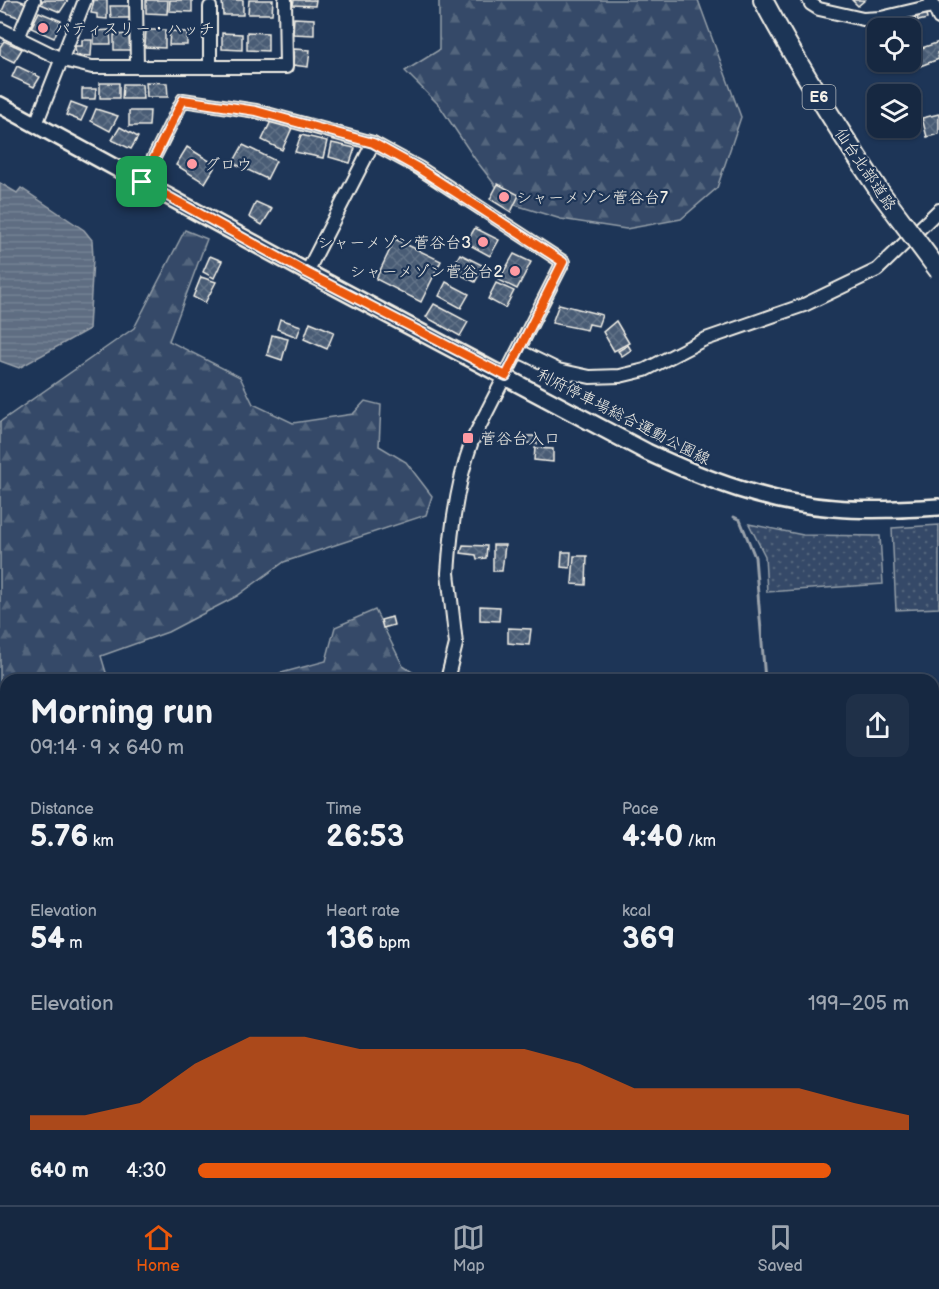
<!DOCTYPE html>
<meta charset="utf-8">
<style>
:root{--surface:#162841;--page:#1f3048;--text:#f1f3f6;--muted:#9ea6b1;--line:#35445a;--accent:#ea580c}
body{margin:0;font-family:"Balsamiq Sans","Klee One",sans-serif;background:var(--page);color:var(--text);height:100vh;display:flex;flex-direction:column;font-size:22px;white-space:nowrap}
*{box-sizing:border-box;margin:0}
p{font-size:20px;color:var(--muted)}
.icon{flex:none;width:33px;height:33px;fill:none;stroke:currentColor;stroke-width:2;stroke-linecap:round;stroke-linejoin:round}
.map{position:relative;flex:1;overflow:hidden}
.sheet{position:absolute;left:0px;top:674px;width:939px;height:532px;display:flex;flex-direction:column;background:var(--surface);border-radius:18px 18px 0 0;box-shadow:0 2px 4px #0004,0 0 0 2px var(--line)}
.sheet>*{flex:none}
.fabs{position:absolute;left:867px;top:18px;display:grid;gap:12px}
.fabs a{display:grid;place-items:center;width:54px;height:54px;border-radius:12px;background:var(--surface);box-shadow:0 2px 4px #0004,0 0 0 2px var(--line);font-size:30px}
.pin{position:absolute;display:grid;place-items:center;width:51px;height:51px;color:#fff;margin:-26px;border-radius:12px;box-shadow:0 3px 9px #0006}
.round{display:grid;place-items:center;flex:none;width:63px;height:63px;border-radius:12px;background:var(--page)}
.head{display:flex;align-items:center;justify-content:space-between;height:102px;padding:0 30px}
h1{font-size:33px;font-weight:800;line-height:45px}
.stats{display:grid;grid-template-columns:repeat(3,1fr);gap:9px;height:102px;padding:6px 30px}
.stats div{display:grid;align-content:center}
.stats b{font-size:30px;font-weight:800}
.stats small{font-size:16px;font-weight:400}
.stats p{font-size:16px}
.chart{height:168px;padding:12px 30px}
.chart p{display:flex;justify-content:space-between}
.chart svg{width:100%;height:108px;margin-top:6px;fill:var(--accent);opacity:.7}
ul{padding:0 30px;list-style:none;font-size:20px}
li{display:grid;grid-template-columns:96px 72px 1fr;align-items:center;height:45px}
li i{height:15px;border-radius:8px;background:var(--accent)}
.tabs{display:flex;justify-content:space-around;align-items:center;height:84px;border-top:2px solid var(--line);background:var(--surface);font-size:16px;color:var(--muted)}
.tabs a{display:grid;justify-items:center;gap:3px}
.tabs .selected{color:var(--accent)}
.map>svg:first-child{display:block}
.grass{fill:url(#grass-dots);stroke:#949ea8;stroke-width:1.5}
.forest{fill:url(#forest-firs);stroke:#949ea8;stroke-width:1.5}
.water{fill:url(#water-rules);stroke:#9aa2ab;stroke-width:1.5}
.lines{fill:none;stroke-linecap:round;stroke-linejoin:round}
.stream{stroke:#9aa2ab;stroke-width:3}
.building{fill:url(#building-cross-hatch);stroke:#f4f1e8;stroke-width:1.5}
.minor-casing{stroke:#f4f1e8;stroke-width:16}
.major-casing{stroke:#f4f1e8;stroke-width:20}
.highway-casing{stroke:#f4f1e8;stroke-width:22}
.minor{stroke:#1d3557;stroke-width:12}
.major{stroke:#1d3557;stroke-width:15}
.highway{stroke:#1d3557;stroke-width:18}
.highway-bridge-casing{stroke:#f4f1e8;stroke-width:22;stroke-linecap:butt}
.highway-bridge{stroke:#1d3557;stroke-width:18}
.route-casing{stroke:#fff;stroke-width:12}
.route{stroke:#ea580c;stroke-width:8}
.poi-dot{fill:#ff9aa2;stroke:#1d3557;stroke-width:2}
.labels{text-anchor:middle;stroke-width:4.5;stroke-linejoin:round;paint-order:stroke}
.shield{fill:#1d3557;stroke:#b4b9bc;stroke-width:1.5}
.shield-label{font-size:15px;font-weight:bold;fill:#f4f1e8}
.poi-label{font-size:16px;fill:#f4f1e8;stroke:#1d3557;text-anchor:start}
.street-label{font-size:16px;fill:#f4f1e8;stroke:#1d3557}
</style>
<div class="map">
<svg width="939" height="1205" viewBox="0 0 939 1205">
<defs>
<pattern id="grass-dots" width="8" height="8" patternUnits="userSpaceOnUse" patternTransform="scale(1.5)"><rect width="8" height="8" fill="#354a67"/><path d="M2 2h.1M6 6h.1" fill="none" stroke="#53657d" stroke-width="1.8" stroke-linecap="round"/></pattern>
<pattern id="forest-firs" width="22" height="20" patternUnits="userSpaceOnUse" patternTransform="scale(1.5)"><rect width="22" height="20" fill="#354a67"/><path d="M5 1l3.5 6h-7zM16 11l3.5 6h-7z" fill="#53657d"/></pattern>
<pattern id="water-rules" width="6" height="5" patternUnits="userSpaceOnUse" patternTransform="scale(1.5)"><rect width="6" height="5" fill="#5e6d82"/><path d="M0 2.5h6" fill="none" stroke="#768294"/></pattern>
<pattern id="building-cross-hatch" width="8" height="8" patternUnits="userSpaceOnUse" patternTransform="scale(1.5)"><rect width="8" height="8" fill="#485b74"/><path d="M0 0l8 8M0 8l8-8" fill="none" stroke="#637388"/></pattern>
</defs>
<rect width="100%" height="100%" fill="#1d3557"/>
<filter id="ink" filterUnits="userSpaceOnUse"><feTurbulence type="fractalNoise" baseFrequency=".0167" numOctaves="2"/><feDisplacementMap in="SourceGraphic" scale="12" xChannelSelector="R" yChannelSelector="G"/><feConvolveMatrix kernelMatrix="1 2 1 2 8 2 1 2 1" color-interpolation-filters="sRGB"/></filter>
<g filter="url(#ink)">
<g class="grass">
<path d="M749,524L803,535L880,536L883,584L767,592L765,556Z"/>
<path d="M939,525V608L896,610L892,528Z"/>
</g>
<g class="forest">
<path d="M439,0H698L741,117L717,188L681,219L626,229L561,219L509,203L475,159L439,105L405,71L439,50Z"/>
<path d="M185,230L207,239L169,341L240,377L253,404L293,423L353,414L365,401L381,405L379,446L406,462L432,496L426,515L284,562L237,596L168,632L101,656L108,679L6,680V978L0,977V422L134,328Z"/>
<path d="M375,610L403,666L423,679L255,680L326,661L335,627Z"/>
<path d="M0,1065L6,1066V1200H391V1205H0Z"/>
</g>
<path class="water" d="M0,183L17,193L21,188L84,230L92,240L93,258L89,329L19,368L0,361Z"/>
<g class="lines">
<g class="stream">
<path d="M734,517L740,520L755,557L765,680"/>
<path d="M795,1200L796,1205"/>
</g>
</g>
<g class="building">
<path d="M7,0H18L26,3L20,18L2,11Z"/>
<path d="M43,0H68L60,12L41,4Z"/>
<path d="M94,0H107V19L97,18V14L91,13Z"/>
<path d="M146,0H168L167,14L146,13Z"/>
<path d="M170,0H192V12L169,11Z"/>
<path d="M222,0H243V15H223Z"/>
<path d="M249,0H273L272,14H248Z"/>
<path d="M294,0H316L315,6L293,5Z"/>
<path d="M852,0H865L858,6Z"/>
<path d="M110,6H130V18H111Z"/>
<path d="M39,12L61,21L54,38L31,28Z"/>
<path d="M926,14L927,19L918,21L917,15Z"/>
<path d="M915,17L917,31L910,32V28H889L888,22Z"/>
<path d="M294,18L314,19V35L293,34Z"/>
<path d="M110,30L111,44H94V31Z"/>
<path d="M146,30H165V48L145,47Z"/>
<path d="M170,31L187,32V45H169Z"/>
<path d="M247,32L268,33V51L247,50Z"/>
<path d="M222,33L242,34V50L222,49Z"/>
<path d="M129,34L130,50H114V35Z"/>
<path d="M82,40H92L91,56L76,55L75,46H82Z"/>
<path d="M4,41L22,49L14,62L0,55V47Z"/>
<path d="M939,42V52L937,53L939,59L912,69L909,62L910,52Z"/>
<path d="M294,49L310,50L308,67L293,65Z"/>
<path d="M886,62H904L905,63L889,70Z"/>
<path d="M17,66L40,77L34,87L12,77Z"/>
<path d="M146,82L167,83L168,97H147Z"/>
<rect x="100" y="83" width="19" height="15"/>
<path d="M123,84H142L143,99H122Z"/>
<path d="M82,89H96L95,99H82Z"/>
<path d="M71,102L87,108L81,121L66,115Z"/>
<path d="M96,109L118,116L110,131L91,121Z"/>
<path d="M129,111H150L149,126H129Z"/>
<path d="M939,114V134L927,137L922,118Z"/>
<path d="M272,119L292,128L282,150L262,140Z"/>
<path d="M120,127L138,137L131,149L112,140Z"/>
<path d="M301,135L327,141L323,158L295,152Z"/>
<path d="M332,143L355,148L350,163L329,157Z"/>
<path d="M243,145L276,161L267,179L233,163Z"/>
<path d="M187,147L216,165L205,183L176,165Z"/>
<path d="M498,184L519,195L511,212L490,199Z"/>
<path d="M256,202L272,209L262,225L249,217Z"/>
<path d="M475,228L499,240L490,256L466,243Z"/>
<path d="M395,239L441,261L421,302L376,279Z"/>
<path d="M460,254L484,266L475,282L451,270Z"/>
<path d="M514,254L531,262L517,289L499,280Z"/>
<path d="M210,256L222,261L214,278L203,272Z"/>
<path d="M201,277L216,282L205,303L193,297Z"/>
<path d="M446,282L469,294L461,308L439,296Z"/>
<path d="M496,283L514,291L505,308L488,299Z"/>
<path d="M434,304L468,322L460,336L426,317Z"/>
<path d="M559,304L602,315L598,326L589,324L587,330L552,323Z"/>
<path d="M280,319L301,326L297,337L277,329Z"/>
<path d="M616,321L629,343L614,351L603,332Z"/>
<path d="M310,322L334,332L327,349L304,339Z"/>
<path d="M272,335L288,339L282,360L267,355Z"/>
<path d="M628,345L631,350L622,356L618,351Z"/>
<path d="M526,436H537V444L526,443Z"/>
<path d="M535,448L553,449V462L534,460Z"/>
<path d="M463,545L487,546L486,558L477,559L476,555L461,553Z"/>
<path d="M493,545H505L502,571H493Z"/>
<path d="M562,552H571L570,568L561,567Z"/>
<path d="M574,556H587L586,585L572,584Z"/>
<path d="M480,606L500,607L499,621L480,620Z"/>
<path d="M392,617L394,625L383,628L381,620Z"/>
<path d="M508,628L531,629L529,645L508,643Z"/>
</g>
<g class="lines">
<g class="minor-casing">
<g id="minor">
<path d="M136,0L137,67"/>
<path d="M809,0L811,4L819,9L863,19L881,18L932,6"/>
<path d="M931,0L939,18"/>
<path d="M0,29L63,60L92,67H286L285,0"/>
<path d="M18,38L34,0"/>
<path d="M210,67V7"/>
<path d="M36,124L85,0"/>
<path d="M142,181L183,100L256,111L373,143L419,168L563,262L472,441C457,482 451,529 448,573L456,644L447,680"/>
<path d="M307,272L373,143"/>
<path d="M519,351L558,370L590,377L620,376L645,370L703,340L804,305L877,270L939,210"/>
<path d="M535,1205V1200"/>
</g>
</g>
<g class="major-casing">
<path id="major" d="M0,105L307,272L647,452C707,480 767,503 834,508C869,511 904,509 939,507"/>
</g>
<g class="highway-casing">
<path id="highway" d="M763,0C798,66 838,129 880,192"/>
</g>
<use href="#minor" class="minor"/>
<use href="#major" class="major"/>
<use href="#highway" class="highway"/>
<g class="highway-bridge-casing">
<path id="highway-bridge" d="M880,192L939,271"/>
</g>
<use href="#highway-bridge" class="highway-bridge"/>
</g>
</g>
<g class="lines" filter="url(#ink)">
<g class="route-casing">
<path id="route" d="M183,100L256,111L373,143L418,168L563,262L506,376L307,273L142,182Z"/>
</g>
<use href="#route" class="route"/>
</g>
<g class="poi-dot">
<circle cx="43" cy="28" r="6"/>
<circle cx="192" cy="164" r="6"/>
<circle cx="504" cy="197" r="6"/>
<circle cx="483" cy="242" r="6"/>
<circle cx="515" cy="271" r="6"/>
<rect x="462" y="432" width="12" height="12" rx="3"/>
</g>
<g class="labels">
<rect class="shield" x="802.5" y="85" width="33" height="24" rx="4.5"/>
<g class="shield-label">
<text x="819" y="102">E6</text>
</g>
<g class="poi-label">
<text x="55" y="34">パティスリー・ハッチ</text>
<text x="204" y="170">グロウ</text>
<text x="516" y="203">シャーメゾン菅谷台7</text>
<text x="471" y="248" text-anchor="end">シャーメゾン菅谷台3</text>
<text x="503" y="277" text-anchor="end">シャーメゾン菅谷台2</text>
<text x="480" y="444">菅谷台入口</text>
</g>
<g class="street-label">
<text transform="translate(866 169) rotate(56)" y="6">仙台北部道路</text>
<text transform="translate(624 416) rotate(27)" y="6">利府停車場総合運動公園線</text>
</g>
</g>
</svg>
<div class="fabs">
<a><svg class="icon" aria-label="locate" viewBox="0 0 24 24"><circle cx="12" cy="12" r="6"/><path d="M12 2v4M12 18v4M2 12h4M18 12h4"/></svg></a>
<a><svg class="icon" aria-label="layers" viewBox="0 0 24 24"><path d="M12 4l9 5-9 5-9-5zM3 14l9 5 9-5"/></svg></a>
</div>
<div class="pin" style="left:142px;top:182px;background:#1e9e55"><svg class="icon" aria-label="arrive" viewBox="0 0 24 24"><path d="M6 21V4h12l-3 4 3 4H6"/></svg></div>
<section class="sheet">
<div class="head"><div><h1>Morning run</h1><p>09:14 · 9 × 640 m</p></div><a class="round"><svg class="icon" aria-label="share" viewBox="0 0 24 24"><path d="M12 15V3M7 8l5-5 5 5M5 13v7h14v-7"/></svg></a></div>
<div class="stats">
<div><p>Distance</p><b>5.76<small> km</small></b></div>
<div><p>Time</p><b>26:53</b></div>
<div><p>Pace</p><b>4:40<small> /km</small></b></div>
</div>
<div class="stats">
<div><p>Elevation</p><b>54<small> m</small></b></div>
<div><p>Heart rate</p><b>136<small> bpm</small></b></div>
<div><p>kcal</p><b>369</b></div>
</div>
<div class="chart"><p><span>Elevation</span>199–205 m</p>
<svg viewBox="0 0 160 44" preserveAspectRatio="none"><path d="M0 44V38L10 38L20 33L30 17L40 6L50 6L60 11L70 11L80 11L90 11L100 17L110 27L120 27L130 27L140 27L150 33L160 38V44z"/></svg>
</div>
<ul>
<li><b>640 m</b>4:30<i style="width:89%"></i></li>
</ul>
</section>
</div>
<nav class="tabs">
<a class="selected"><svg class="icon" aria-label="home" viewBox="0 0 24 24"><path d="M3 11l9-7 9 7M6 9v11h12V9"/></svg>Home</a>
<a><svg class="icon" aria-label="map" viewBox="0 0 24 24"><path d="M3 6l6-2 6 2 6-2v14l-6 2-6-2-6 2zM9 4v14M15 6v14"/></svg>Map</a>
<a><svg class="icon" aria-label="saved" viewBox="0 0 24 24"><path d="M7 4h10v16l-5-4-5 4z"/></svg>Saved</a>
</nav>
